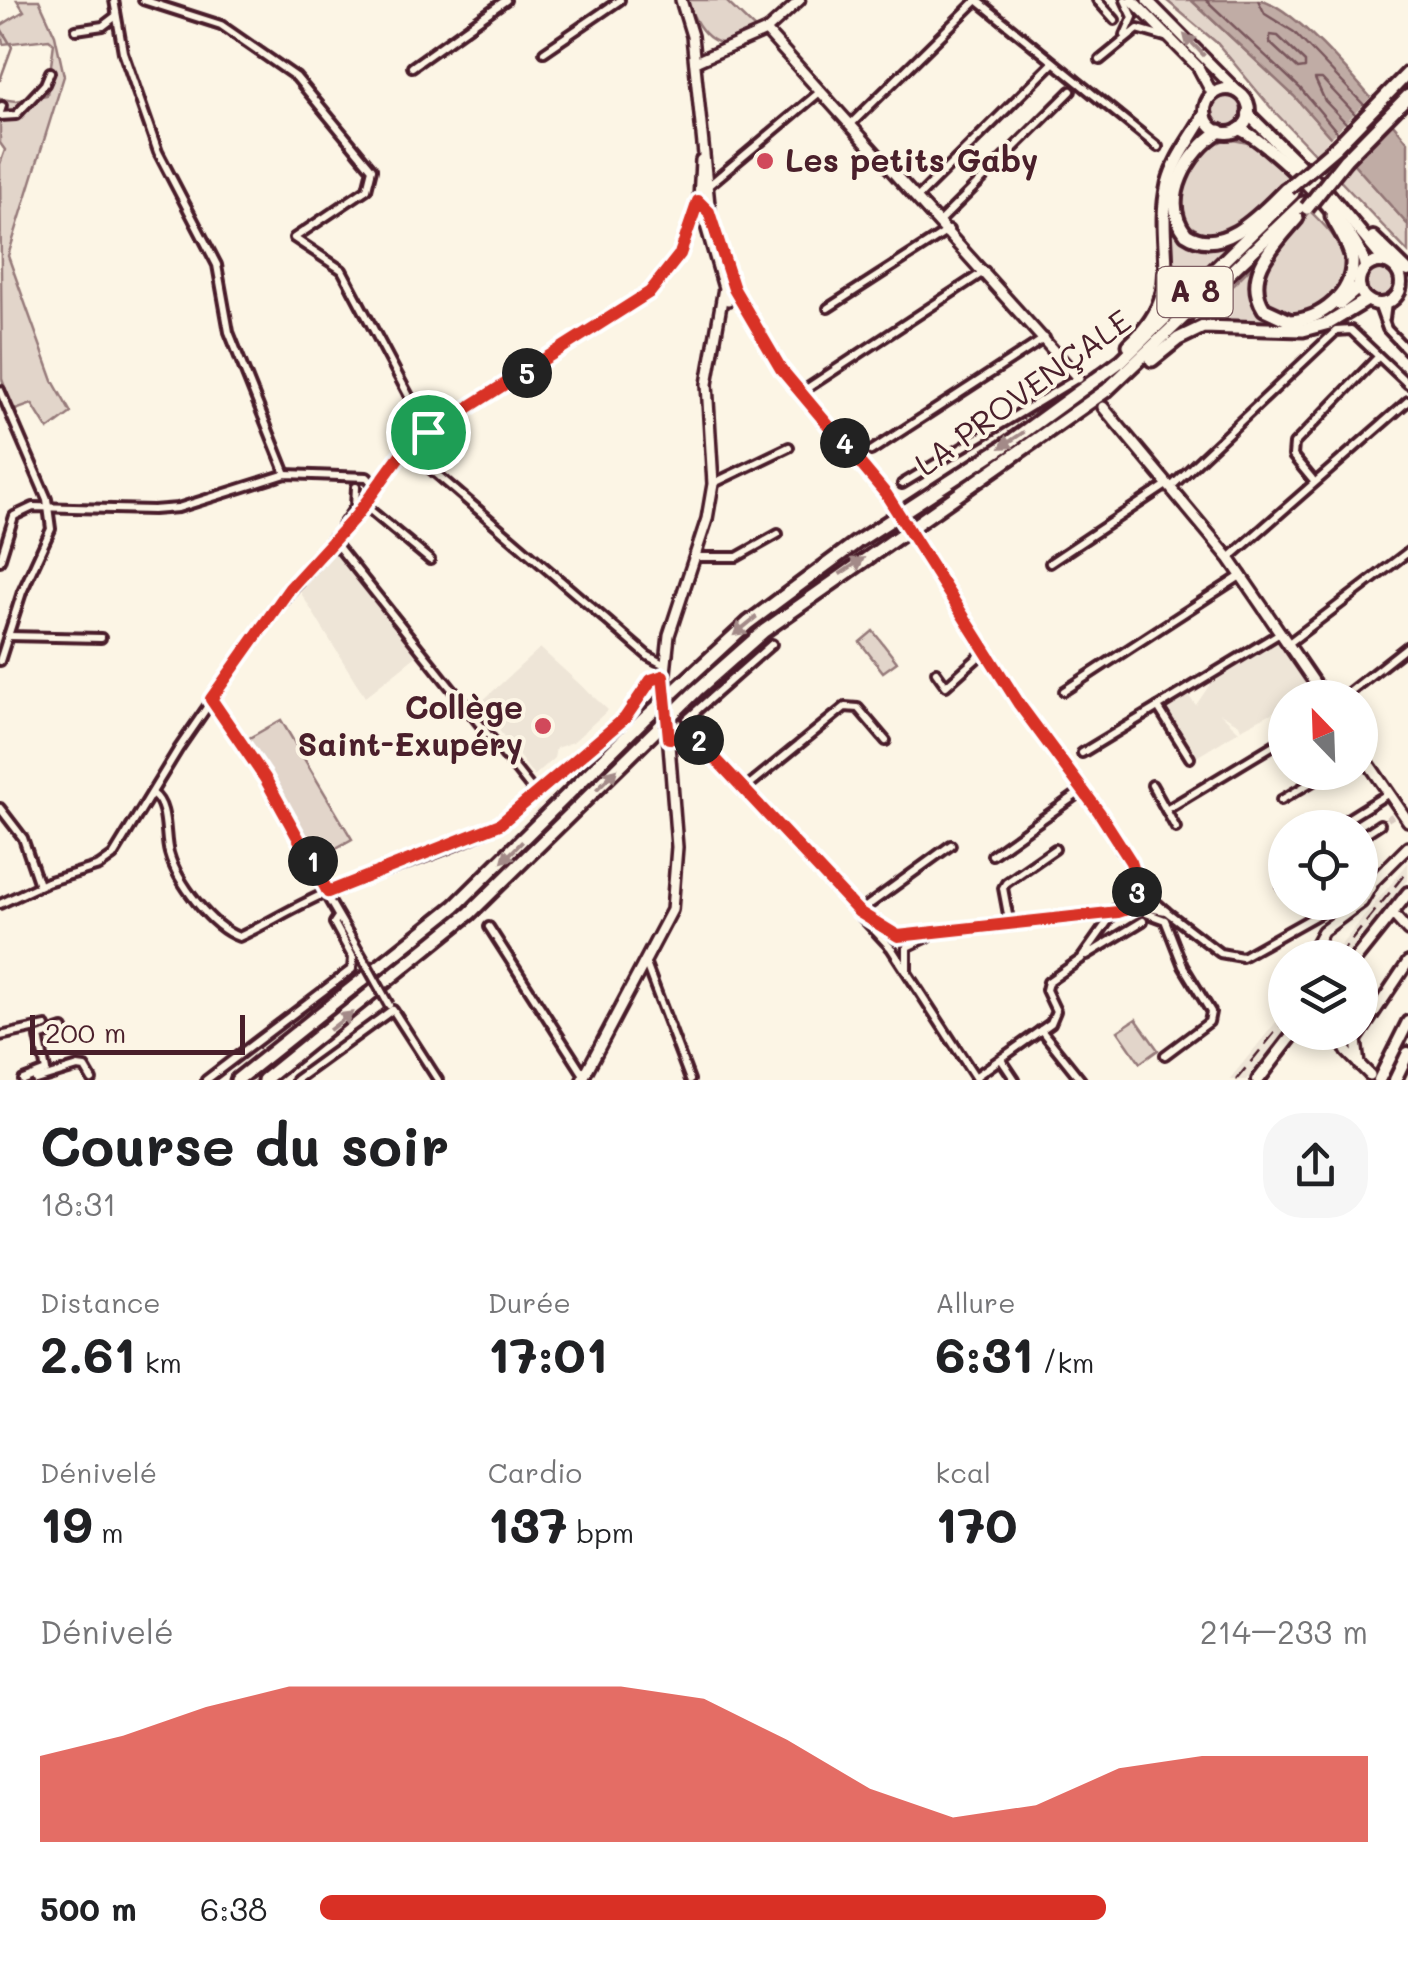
<!DOCTYPE html>
<html lang="fr">
<meta charset="utf-8">
<style>
:root{--surface:#fff;--page:#f6f6f6;--text:#202124;--muted:#757577;--accent:#d93025}
body{margin:0;font-family:Mali,sans-serif;background:var(--page);color:var(--text);height:100vh;display:flex;flex-direction:column;font-size:38px;white-space:nowrap}
*{box-sizing:border-box;margin:0}
p{font-size:32px;color:var(--muted)}
.icon{flex:none;width:55px;height:55px;fill:none;stroke:currentColor;stroke-width:2;stroke-linecap:round;stroke-linejoin:round}
.map{position:relative;height:1080px;overflow:hidden}
.drawer{display:flex;flex-direction:column;background:var(--surface);flex:1}
.drawer>*{flex:none}
.needle{width:65px;rotate:337deg}
.buttons{position:absolute;left:1268px;top:680px;display:grid;gap:20px}
.buttons a{display:grid;place-items:center;width:110px;height:110px;border-radius:50%;background:var(--surface);box-shadow:0 5px 15px #0003;font-size:50px}
.scale{position:absolute;left:30px;bottom:25px;width:215px;box-sizing:border-box;padding-left:10px;border:5px solid #4a1f2b;border-top:0;font-size:28px;line-height:35px;white-space:nowrap;color:#4a1f2b;-webkit-text-stroke:8px #fcf5e5;paint-order:stroke}
.pin{position:absolute;display:grid;place-items:center;width:85px;height:85px;color:#fff;margin:-42px;border:5px solid #fff;border-radius:50%;box-shadow:0 2px 10px #0007}
.km{position:absolute;width:50px;height:50px;margin:-25px;border-radius:50%;background:#222;color:#fff;font-size:28px;line-height:50px;text-align:center}
.round{display:grid;place-items:center;flex:none;width:105px;height:105px;border-radius:40px;background:var(--page)}
.overview{display:flex;align-items:center;justify-content:space-between;height:170px;padding:0 40px}
h1{font-size:55px;font-weight:700;line-height:75px}
.metrics{display:grid;grid-template-columns:repeat(3,1fr);gap:15px;height:170px;padding:10px 40px}
.metrics div{display:grid;align-content:center}
.metrics b{font-size:50px;font-weight:700}
.metrics small{font-size:28px;font-weight:400}
.metrics p{font-size:28px}
.chart{height:280px;padding:20px 40px}
.chart p{display:flex;justify-content:space-between}
.chart svg{width:100%;height:180px;margin-top:10px;fill:var(--accent);opacity:.7}
ul{padding:0 40px;list-style:none;font-size:32px}
li{display:grid;grid-template-columns:160px 120px 1fr;align-items:center;height:75px}
li i{height:25px;border-radius:12px;background:var(--accent)}
.map>svg:first-child{display:block}
.built{fill:#eee5d7}
.green{fill:#e2d5ca;stroke:#967a7a;stroke-width:2.5}
.water{fill:#c0aca5;stroke:#917474;stroke-width:2.5}
.pier{fill:#fcf5e5}
.lines{fill:none;stroke-linecap:round;stroke-linejoin:round}
.shore{stroke:#79575c;stroke-width:2.5}
.stream{stroke:#917474;stroke-width:2.5}
.minor-tunnel{stroke:#d8cac0;stroke-width:6;stroke-dasharray:6 3;stroke-linecap:butt}
.minor-casing{stroke:#4a1f2b;stroke-width:14}
.tertiary-casing{stroke:#4a1f2b;stroke-width:15}
.secondary-casing{stroke:#4a1f2b;stroke-width:16}
.primary-casing{stroke:#4a1f2b;stroke-width:18}
.motorway-casing{stroke:#4a1f2b;stroke-width:19}
.minor{stroke:#fcf5e5;stroke-width:6}
.tertiary{stroke:#fcf5e5;stroke-width:8}
.secondary{stroke:#fcf5e5;stroke-width:9}
.primary{stroke:#fcf5e5;stroke-width:10}
.motorway{stroke:#fcf5e5;stroke-width:11}
.rail{stroke:#4a1f2b;stroke-width:2.5;stroke-dasharray:15 8;stroke-linecap:butt}
.minor-bridge-casing{stroke:#4a1f2b;stroke-width:14;stroke-linecap:butt}
.secondary-bridge-casing{stroke:#4a1f2b;stroke-width:16;stroke-linecap:butt}
.motorway-bridge-casing{stroke:#4a1f2b;stroke-width:19;stroke-linecap:butt}
.minor-bridge{stroke:#fcf5e5;stroke-width:6}
.secondary-bridge{stroke:#fcf5e5;stroke-width:9}
.motorway-bridge{stroke:#fcf5e5;stroke-width:11}
.oneway{fill:#a38a88}
.route-casing{stroke:#fff;stroke-width:20}
.route{stroke:#d93025;stroke-width:12}
.poi-dot{fill:#d1495b;stroke:#fcf5e5;stroke-width:4}
.labels{text-anchor:middle;stroke-width:8;stroke-linejoin:round;paint-order:stroke}
.shield{fill:#fcf5e5;stroke:#7f5f63;stroke-width:2.5}
.shield-label{font-size:30px;font-weight:bold;fill:#4a1f2b}
.poi-label{font-size:32px;font-weight:bold;fill:#4a1f2b;stroke:#fcf5e5;text-anchor:start}
.street-label{font-size:32px;fill:#4a1f2b;stroke:#fcf5e5}
</style>
<div class="map">
<svg width="1408" height="1080" viewBox="0 0 1408 1080">
<rect width="100%" height="100%" fill="#fcf5e5"/>
<filter id="ink" filterUnits="userSpaceOnUse"><feTurbulence type="fractalNoise" baseFrequency=".01" numOctaves="2"/><feDisplacementMap in="SourceGraphic" scale="20" xChannelSelector="R" yChannelSelector="G"/><feConvolveMatrix kernelMatrix="1 2 1 2 8 2 1 2 1" color-interpolation-filters="sRGB"/></filter>
<g filter="url(#ink)">
<g class="built">
<path d="M332,550L420,653L365,697L299,590Z"/>
<path d="M1278,639L1312,691L1285,698V706L1241,729L1239,724L1220,713L1239,731L1195,758L1163,707L1186,693L1196,705L1215,677Z"/>
<path d="M540,648L608,710L573,742L556,748L554,758L534,776L479,704Z"/>
<path d="M1408,863V880L1346,957H1331Z"/>
<path d="M1285,1011V1032L1246,1080H1229Z"/>
</g>
<g class="green">
<path d="M17,0H39L55,35L64,76L8,256L53,381L71,413L48,430L32,404L13,411L2,379L0,164L5,150L0,143V99L16,101L47,95L54,43L49,39L3,44L0,26L24,11Z"/>
<path d="M687,0H725L755,29C721,62 698,33 687,0Z"/>
<path d="M1166,0H1191L1294,96L1408,225V252L1272,109L1217,43Z"/>
<circle cx="1227" cy="112" r="15"/>
<path d="M1203,124L1210,133C1176,153 1142,245 1208,246C1222,246 1233,238 1244,234L1159,317C1180,270 1161,240 1169,194C1175,165 1188,148 1203,124Z"/>
<path d="M1229,139L1257,145L1290,178L1241,221L1207,236L1184,222C1172,189 1196,146 1229,139Z"/>
<path d="M1310,211C1323,224 1344,243 1345,263C1347,288 1312,322 1286,315C1279,313 1272,307 1265,303L1261,279L1288,235Z"/>
<path d="M1258,260L1251,297C1273,345 1325,317 1357,296L1360,300C1298,339 1263,320 1196,322Z"/>
<circle cx="1381" cy="283" r="16"/>
<path d="M873,631L897,662L883,672L860,642Z"/>
<path d="M281,720L352,839L315,860L244,741Z"/>
<path d="M1136,1019L1158,1050L1140,1063L1118,1031Z"/>
</g>
<path class="water" d="M1191,0C1212,0 1242,0 1262,0C1302,11 1379,107 1408,142V225L1294,96Z"/>
<path class="pier" d="M1374,94L1396,120L1350,167L1326,142Z"/>
<g class="lines">
<g class="shore">
<path d="M1206,0L1301,89L1338,133"/>
<path d="M1258,0L1265,14L1294,32L1365,106"/>
<path d="M1270,35L1278,36L1305,62V68L1298,69L1270,43Z"/>
<path d="M1347,124L1325,101L1315,79H1322L1356,115"/>
</g>
<path class="stream" d="M0,27L12,47L0,80"/>
<path class="minor-tunnel" d="M1380,824L1395,814"/>
<g class="minor-casing">
<g id="minor">
<path d="M114,0L123,52L158,152L217,265L229,332L286,474"/>
<path d="M143,0L221,25L296,77L372,169L367,189L294,238L342,270L428,432"/>
<path d="M977,0L1158,147"/>
<path d="M1097,0L1115,20"/>
<path d="M1125,0L1133,17L1125,35"/>
<path d="M76,30L103,26L116,16"/>
<path d="M544,52L620,0"/>
<path d="M1100,60L1138,29L1169,38"/>
<path d="M412,67L506,0"/>
<path d="M0,112L2,106"/>
<path d="M0,116L16,115L45,84L50,72"/>
<path d="M852,123L977,0"/>
<path d="M708,186L821,91"/>
<path d="M918,197L1053,63"/>
<path d="M940,221L1071,91"/>
<path d="M735,291L788,379L893,504"/>
<path d="M1378,304L1387,329L1408,351"/>
<path d="M828,308L949,230"/>
<path d="M1385,319L1387,303"/>
<path d="M0,390L47,499L51,529L22,592L0,661"/>
<path d="M800,393L985,271"/>
<path d="M871,451L1045,338"/>
<path d="M400,457L409,454L418,458L648,656L663,664"/>
<path d="M426,465L428,433"/>
<path d="M1312,479L1293,456L1294,444L1378,357"/>
<path d="M714,483L789,447"/>
<path d="M902,484L1078,378"/>
<path d="M1171,487L1336,331L1351,330L1408,384"/>
<path d="M364,505L430,560"/>
<path d="M342,526L355,507L356,487"/>
<path d="M915,538L1019,704L1099,812L1150,897L1167,912L1220,953L1242,957L1340,902"/>
<path d="M332,539L534,792"/>
<path d="M695,557H737L778,534"/>
<path d="M1229,558L1408,401"/>
<path d="M0,561L14,516L33,507L153,510L178,508L286,474L367,477L376,487"/>
<path d="M1050,563L1168,484"/>
<path d="M8,636L101,638"/>
<path d="M1289,643L1408,552"/>
<path d="M936,672L946,686L985,651"/>
<path d="M1064,691L1242,575"/>
<path d="M1342,698L1408,646"/>
<path d="M211,699L265,778L328,892"/>
<path d="M1158,707L1190,758"/>
<path d="M688,736L687,719L772,644"/>
<path d="M669,737L697,739L891,948L977,1080"/>
<path d="M1082,753L1280,633"/>
<path d="M1152,785L1176,828"/>
<path d="M743,790L845,707L858,708L886,741"/>
<path d="M534,792L542,790L625,718L651,680L663,676"/>
<path d="M153,794C169,806 164,835 169,853C177,882 211,927 239,937C269,923 297,905 328,892C382,869 505,840 534,792"/>
<path d="M1281,800L1329,772"/>
<path d="M0,808L23,838L39,885"/>
<path d="M1166,810L1285,738"/>
<path d="M1333,828L1389,793"/>
<path d="M1360,837L1380,824"/>
<path d="M992,855L1083,790"/>
<path d="M1282,887L1285,886"/>
<path d="M325,893L364,960"/>
<path d="M0,904L47,882L99,866L113,856L179,748L274,610L356,516L406,447L650,292L679,255L699,201"/>
<path d="M1145,907L1146,913L1165,920L1183,966L1211,1012L1209,1022L1165,1055"/>
<path d="M859,912L951,845"/>
<path d="M1111,912L1137,892"/>
<path d="M865,915L897,936"/>
<path d="M1010,925L1003,888L1006,883L1055,849"/>
<path d="M489,927L584,1075"/>
<path d="M897,936L1118,912L1137,906L1166,911"/>
<path d="M907,947L928,937"/>
<path d="M1087,955L1143,921"/>
<path d="M646,964L690,1080"/>
<path d="M907,971V947"/>
<path d="M393,1010L438,1080"/>
<path d="M1041,1030L1081,1080"/>
<path d="M0,1036L46,1026"/>
<path d="M1001,1059L1015,1080"/>
<path d="M975,1077L1051,1023L1056,1011L1046,990L1048,982L1081,959L1113,914"/>
<path d="M23,1080L46,1071L39,1037L63,1029"/>
<path d="M36,1080L78,1067L85,1068L92,1080"/>
<path d="M206,1080L352,969L353,958L334,923L338,917"/>
<path d="M296,1080L392,1010"/>
</g>
</g>
<g class="tertiary-casing">
<path id="tertiary" d="M766,31L800,0"/>
</g>
<g class="secondary-casing">
<g id="secondary">
<path d="M681,0L692,36L711,224"/>
<path d="M1132,0L1198,67L1213,95"/>
<path d="M1147,0L1238,92"/>
<path d="M695,62L766,31L1078,378"/>
<path d="M725,263L735,293L728,300"/>
<path d="M1103,407L1229,558L1325,698"/>
<path d="M664,682L669,635L707,519L713,484L707,384L724,288L699,201L701,160"/>
<path d="M1360,751L1408,821"/>
<path d="M1392,913L1408,931"/>
<path d="M1308,958L1323,931L1362,902L1374,881L1408,847"/>
<path d="M1336,1032L1347,1052L1370,1075"/>
<path d="M1359,1065L1356,1040L1408,962"/>
<path d="M582,1080L672,910L677,847L668,732"/>
</g>
</g>
<g class="primary-casing">
<g id="primary">
<circle cx="1227" cy="111" r="22"/>
<path d="M1248,114L1328,193L1386,263"/>
<path d="M1239,129C1271,142 1361,233 1365,267"/>
<path d="M1373,237L1408,271"/>
<circle cx="1380" cy="283" r="21"/>
<path d="M1356,958L1408,893"/>
<path d="M1258,1080L1295,1032"/>
<path d="M1379,1080L1408,1022"/>
<path d="M1395,1080L1408,1053"/>
</g>
</g>
<g class="motorway-casing">
<g id="motorway">
<path d="M1220,131C1188,151 1159,200 1186,234C1222,258 1262,213 1286,189"/>
<path d="M1336,147L1408,73"/>
<path d="M1345,160L1408,96"/>
<path d="M1297,218C1275,244 1242,274 1264,309L1290,321C1321,320 1354,294 1352,260C1350,245 1339,230 1332,216"/>
<path d="M1339,304L1359,287"/>
<path d="M1129,345C1190,289 1153,250 1168,184C1175,157 1192,138 1205,114"/>
<path d="M1152,360L1178,339L1203,327L1303,330L1329,323L1367,300"/>
<path d="M237,1080L455,906L643,720L748,623L857,542L1003,447L1121,361L1293,193"/>
<path d="M264,1080L470,913L696,691L764,631L1107,390L1303,203"/>
</g>
</g>
<use href="#minor" class="minor"/>
<use href="#tertiary" class="tertiary"/>
<use href="#secondary" class="secondary"/>
<use href="#primary" class="primary"/>
<use href="#motorway" class="motorway"/>
<g class="rail">
<path d="M1337,958L1408,870"/>
<path d="M1236,1080L1285,1020"/>
</g>
<g class="minor-bridge-casing">
<g id="minor-bridge">
<path d="M893,504L915,538"/>
<path d="M364,960L389,1005"/>
</g>
</g>
<g class="secondary-bridge-casing">
<path id="secondary-bridge" d="M664,682L668,732"/>
</g>
<g class="motorway-bridge-casing">
<g id="motorway-bridge">
<path d="M1288,188L1336,147"/>
<path d="M1307,208L1345,160"/>
</g>
</g>
<use href="#minor-bridge" class="minor-bridge"/>
<use href="#secondary-bridge" class="secondary-bridge"/>
<use href="#motorway-bridge" class="motorway-bridge"/>
</g>
<defs><path id="oneway-solid" d="M-6-.8H1V-3.2L6.5 0L1 3.2V.8H-6Z" transform="scale(2.5)"/></defs>
<g class="oneway">
<use href="#oneway-solid" transform="translate(1194 45) rotate(-134)"/>
<use href="#oneway-solid" transform="translate(1012 440) rotate(146)"/>
<use href="#oneway-solid" transform="translate(852 566) rotate(-34)"/>
<use href="#oneway-solid" transform="translate(745 626) rotate(141)"/>
<use href="#oneway-solid" transform="translate(607 779) rotate(-45)"/>
<use href="#oneway-solid" transform="translate(512 852) rotate(135)"/>
<use href="#oneway-solid" transform="translate(341 1021) rotate(-38)"/>
</g>
</g>
<g class="lines" filter="url(#ink)">
<g class="route-casing">
<path id="route" d="M698,201L709,212L734,289L781,369L886,494L1019,704L1099,812L1131,862L1138,883L1133,897L1137,906L1118,912L898,936L859,912L697,739L669,738L663,676L651,680L625,718L500,824L328,892L265,778L211,699L290,588L356,516L406,447L650,292L680,254Z"/>
</g>
<use href="#route" class="route"/>
</g>
<g class="poi-dot">
<circle cx="765" cy="161" r="10"/>
<circle cx="543" cy="726" r="10"/>
</g>
<g class="labels">
<rect class="shield" x="1157.5" y="267" width="75" height="50" rx="8"/>
<g class="shield-label">
<text x="1195" y="302">A 8</text>
</g>
<g class="poi-label">
<text x="785" y="172">Les petits Gaby</text>
<text x="523" y="719" text-anchor="end">Collège<tspan x="523" dy="37">Saint-Exupéry</tspan></text>
</g>
<g class="street-label">
<text transform="translate(1023 393) rotate(-36)" y="11">LA PROVENÇALE</text>
</g>
</g>
</svg>
<div class="buttons">
<a><svg class="needle" viewBox="-14 -14 28 28"><path d="M0-13l5 13h-10z" fill="#e53935"/><path d="M0 13l5-13h-10z" fill="#757577"/></svg></a>
<a><svg class="icon" aria-label="locate" viewBox="0 0 24 24"><circle cx="12" cy="12" r="6"/><path d="M12 2v4M12 18v4M2 12h4M18 12h4"/></svg></a>
<a><svg class="icon" aria-label="layers" viewBox="0 0 24 24"><path d="M12 4l9 5-9 5-9-5zM3 14l9 5 9-5"/></svg></a>
</div>
<div class="scale">200 m</div>
<div class="pin" style="left:428px;top:432px;background:#1e9e55"><svg class="icon" aria-label="arrive" viewBox="0 0 24 24"><path d="M6 21V4h12l-3 4 3 4H6"/></svg></div>
<b class="km" style="left:313px;top:861px">1</b>
<b class="km" style="left:699px;top:740px">2</b>
<b class="km" style="left:1137px;top:892px">3</b>
<b class="km" style="left:845px;top:443px">4</b>
<b class="km" style="left:527px;top:373px">5</b>
</div>
<section class="drawer">
<div class="overview"><div><h1>Course du soir</h1><p>18:31</p></div><a class="round"><svg class="icon" aria-label="share" viewBox="0 0 24 24"><path d="M12 15V3M7 8l5-5 5 5M5 13v7h14v-7"/></svg></a></div>
<div class="metrics">
<div><p>Distance</p><b>2.61<small> km</small></b></div>
<div><p>Durée</p><b>17:01</b></div>
<div><p>Allure</p><b>6:31<small> /km</small></b></div>
</div>
<div class="metrics">
<div><p>Dénivelé</p><b>19<small> m</small></b></div>
<div><p>Cardio</p><b>137<small> bpm</small></b></div>
<div><p>kcal</p><b>170</b></div>
</div>
<div class="chart"><p><span>Dénivelé</span>214–233 m</p>
<svg viewBox="0 0 160 44" preserveAspectRatio="none"><path d="M0 44V23L10 18L20 11L30 6L40 6L50 6L60 6L70 6L80 9L90 19L100 31L110 38L120 35L130 26L140 23L150 23L160 23V44z"/></svg>
</div>
<ul>
<li><b>500 m</b>6:38<i style="width:75%"></i></li>
</ul>
</section>
